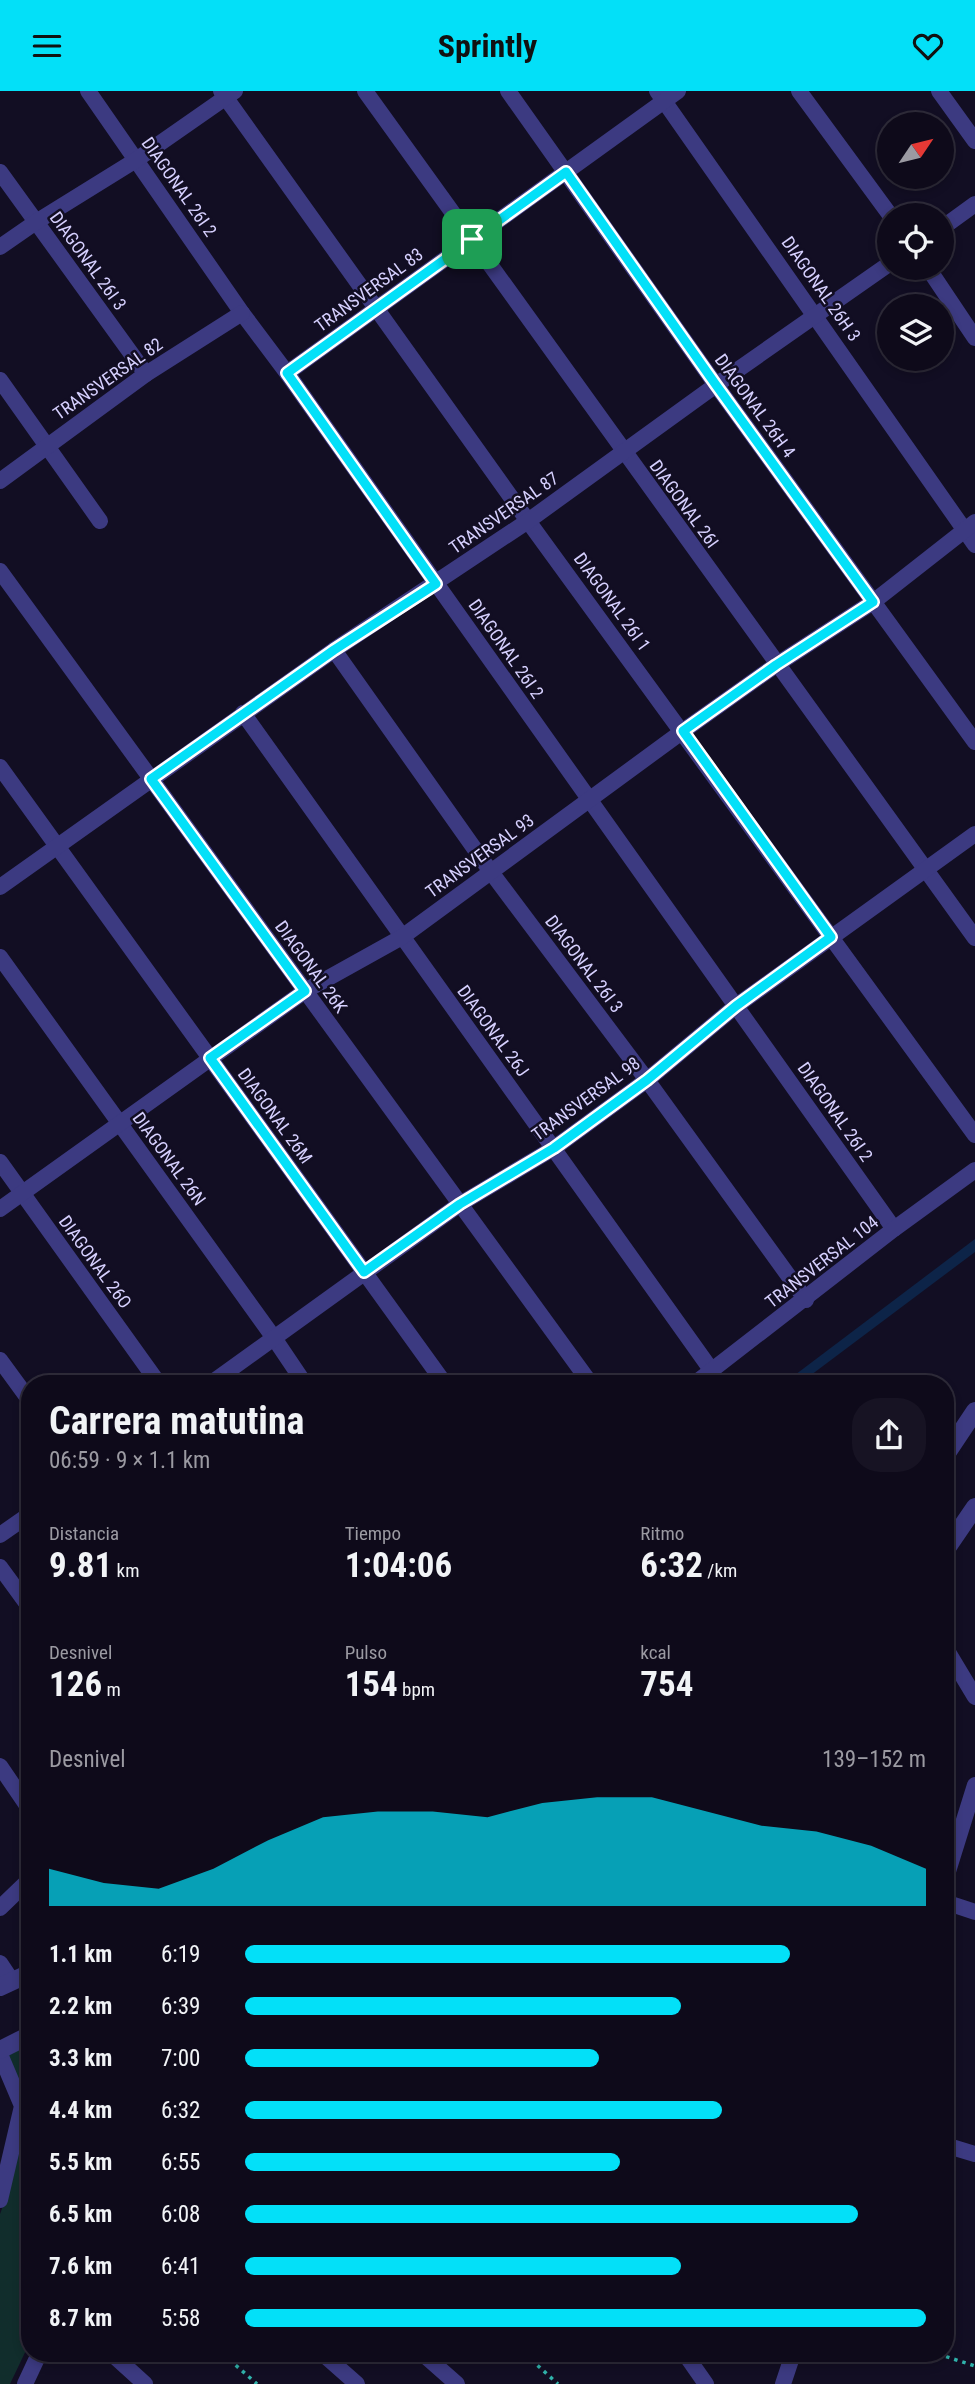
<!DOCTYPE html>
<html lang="es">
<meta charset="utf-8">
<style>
:root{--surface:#0e0a1a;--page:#171323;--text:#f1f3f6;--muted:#9b9aa2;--line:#2e2b39;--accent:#03e0f8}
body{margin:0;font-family:"Roboto Condensed",sans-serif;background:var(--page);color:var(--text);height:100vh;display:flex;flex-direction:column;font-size:26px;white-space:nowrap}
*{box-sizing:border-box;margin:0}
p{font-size:23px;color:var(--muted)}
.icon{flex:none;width:38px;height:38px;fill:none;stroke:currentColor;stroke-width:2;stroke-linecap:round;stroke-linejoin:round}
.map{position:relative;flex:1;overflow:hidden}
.drawer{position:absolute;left:21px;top:1284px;width:933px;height:987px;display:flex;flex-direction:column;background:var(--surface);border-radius:28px;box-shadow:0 4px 10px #0003,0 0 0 2px var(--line)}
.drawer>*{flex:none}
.needle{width:46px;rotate:55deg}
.buttons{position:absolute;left:877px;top:21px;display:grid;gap:14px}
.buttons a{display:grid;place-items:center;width:77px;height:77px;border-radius:50%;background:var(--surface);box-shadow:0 4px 10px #0003,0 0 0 2px var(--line);font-size:35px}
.pin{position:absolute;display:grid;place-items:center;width:60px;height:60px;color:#fff;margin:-30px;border-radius:14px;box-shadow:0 4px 10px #0006}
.round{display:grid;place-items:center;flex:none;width:74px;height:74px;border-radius:28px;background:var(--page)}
.overview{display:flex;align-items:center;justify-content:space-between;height:119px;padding:0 28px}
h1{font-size:38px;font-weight:700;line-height:52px}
.stats{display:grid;grid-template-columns:repeat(3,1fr);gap:10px;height:119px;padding:7px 28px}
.stats div{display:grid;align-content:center}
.stats b{font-size:35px;font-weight:700}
.stats small{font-size:19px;font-weight:400}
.stats p{font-size:19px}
.chart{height:196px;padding:14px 28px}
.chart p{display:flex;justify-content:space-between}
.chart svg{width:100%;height:126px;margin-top:7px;fill:var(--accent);opacity:.7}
ul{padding:0 28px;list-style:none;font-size:23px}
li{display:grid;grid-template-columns:112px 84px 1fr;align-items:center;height:52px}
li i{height:18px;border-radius:9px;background:var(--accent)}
header{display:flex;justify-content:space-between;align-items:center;height:91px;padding:0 28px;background:var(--accent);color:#111;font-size:32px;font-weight:700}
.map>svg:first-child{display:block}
.green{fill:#112d2c}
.water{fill:#0d2448}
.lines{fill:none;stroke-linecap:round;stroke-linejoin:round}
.path{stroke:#30b3ab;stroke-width:3.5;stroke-dasharray:3.5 5;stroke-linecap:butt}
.minor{stroke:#3c3a81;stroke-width:16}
.tertiary{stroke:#3c3a81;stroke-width:18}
.route-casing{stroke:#fff;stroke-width:14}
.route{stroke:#03e0f8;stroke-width:9}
.labels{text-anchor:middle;stroke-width:5;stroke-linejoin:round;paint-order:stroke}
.street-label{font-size:18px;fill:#d6d0fe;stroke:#120e23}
</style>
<header><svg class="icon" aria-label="menu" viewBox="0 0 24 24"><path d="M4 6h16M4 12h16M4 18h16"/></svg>Sprintly<svg class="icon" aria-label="heart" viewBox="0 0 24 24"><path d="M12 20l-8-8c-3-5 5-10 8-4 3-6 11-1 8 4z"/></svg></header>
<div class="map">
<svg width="975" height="2293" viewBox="0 0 975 2293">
<rect width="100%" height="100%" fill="#120e23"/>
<path class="green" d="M30,1949V2251L10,2293H0V2123L9,2099L25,2016L3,1961Z"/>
<path class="water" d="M975,1148V1161L799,1293H783Z"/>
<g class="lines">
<g class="path">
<path d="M223,2263L257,2293"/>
<path d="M525,2263L558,2293"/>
<path d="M938,2263L975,2275"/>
</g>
<g class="minor">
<path d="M88,0L242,222L287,282L894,1138"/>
<path d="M221,0L528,430L975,1044"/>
<path d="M365,0L975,847"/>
<path d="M508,0L716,294L975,651"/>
<path d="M657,0L975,454"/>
<path d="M799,0L890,124"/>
<path d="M939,0L975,50"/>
<path d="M0,81L146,283"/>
<path d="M942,137L975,113"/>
<path d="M0,156L36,131L136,69L235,0"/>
<path d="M928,177L975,247"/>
<path d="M287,282L678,0"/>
<path d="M0,289L100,430"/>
<path d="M0,390L146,283L242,222"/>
<path d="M0,480L591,1293"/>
<path d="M334,559L491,781L647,989L806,1209"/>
<path d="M243,622L712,1280"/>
<path d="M0,676L445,1293"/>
<path d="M0,796L334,559L528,430L716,294L889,173"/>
<path d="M0,866L274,1247L305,1293"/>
<path d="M0,1071L159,1293"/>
<path d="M0,1118L305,900L402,846L683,640L776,574L873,511L975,431"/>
<path d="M0,1269L30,1310"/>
<path d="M210,1293L460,1113L554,1057L647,989L736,915L975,743"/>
<path d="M694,1293L894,1138L975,1079"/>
<path d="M0,1444L30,1423"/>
<path d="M0,1476L30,1517"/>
<path d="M945,1556L975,1606"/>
<path d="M0,1675L30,1719"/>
<path d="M945,1790L975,1694"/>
<path d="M945,1811L975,1821"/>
<path d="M0,1817L30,1788"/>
<path d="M0,1872L12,1890"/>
<path d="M0,1963L22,2015L0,2109"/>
<path d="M945,2054L975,2063"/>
<path d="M112,2263L145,2293"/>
<path d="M323,2263L357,2293"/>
<path d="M423,2263L457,2293"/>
<path d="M685,2263L706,2293"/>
<path d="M25,2293L39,2263"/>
<path d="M783,2293L793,2263"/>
</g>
<g class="tertiary">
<path d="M945,1365L975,1320"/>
<path d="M945,1460L975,1416"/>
<path d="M0,1896L30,1882"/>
<path d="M0,1959L30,1944"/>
</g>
</g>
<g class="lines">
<g class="route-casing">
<path id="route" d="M566,81L716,294L873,511L776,574L683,640L831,846L736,915L647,989L554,1057L460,1113L364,1181L210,967L305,900L151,688L334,559L436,493L287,282Z"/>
</g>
<use href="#route" class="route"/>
</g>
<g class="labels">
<g class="street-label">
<text transform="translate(179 96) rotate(55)" y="6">DIAGONAL 26I 2</text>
<text transform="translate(88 170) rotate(54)" y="6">DIAGONAL 26I 3</text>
<text transform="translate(821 198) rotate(55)" y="6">DIAGONAL 26H 3</text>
<text transform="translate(369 199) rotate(-36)" y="6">TRANSVERSAL 83</text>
<text transform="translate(108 288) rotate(-35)" y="6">TRANSVERSAL 82</text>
<text transform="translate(755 315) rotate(54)" y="6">DIAGONAL 26H 4</text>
<text transform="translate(684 413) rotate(54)" y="6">DIAGONAL 26I</text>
<text transform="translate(504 422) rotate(-35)" y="6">TRANSVERSAL 87</text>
<text transform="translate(612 511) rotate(54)" y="6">DIAGONAL 26I 1</text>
<text transform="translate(506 558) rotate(55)" y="6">DIAGONAL 26I 2</text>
<text transform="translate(480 765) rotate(-36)" y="6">TRANSVERSAL 93</text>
<text transform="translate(584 873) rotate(53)" y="6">DIAGONAL 26I 3</text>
<text transform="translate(311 876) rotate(54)" y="6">DIAGONAL 26K</text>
<text transform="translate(493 940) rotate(54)" y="6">DIAGONAL 26J</text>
<text transform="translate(586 1008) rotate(-36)" y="6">TRANSVERSAL 98</text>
<text transform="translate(835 1021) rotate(55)" y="6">DIAGONAL 26I 2</text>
<text transform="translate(275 1025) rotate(54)" y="6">DIAGONAL 26M</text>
<text transform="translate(169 1068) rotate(54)" y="6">DIAGONAL 26N</text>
<text transform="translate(95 1171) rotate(54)" y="6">DIAGONAL 26O</text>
<text transform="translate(822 1171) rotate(-38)" y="6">TRANSVERSAL 104</text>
</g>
</g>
</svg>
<div class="buttons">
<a><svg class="needle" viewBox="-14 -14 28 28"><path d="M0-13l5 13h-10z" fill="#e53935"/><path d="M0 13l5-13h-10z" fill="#9b9aa2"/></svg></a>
<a><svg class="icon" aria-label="locate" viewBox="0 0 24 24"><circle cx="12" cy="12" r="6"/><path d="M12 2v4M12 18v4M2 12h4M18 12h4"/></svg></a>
<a><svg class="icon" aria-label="layers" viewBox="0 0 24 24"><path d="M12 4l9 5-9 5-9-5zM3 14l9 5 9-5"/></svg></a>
</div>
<div class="pin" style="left:472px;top:148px;background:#1e9e55"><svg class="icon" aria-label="arrive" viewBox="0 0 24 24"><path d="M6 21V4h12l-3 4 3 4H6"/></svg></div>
<section class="drawer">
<div class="overview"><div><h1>Carrera matutina</h1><p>06:59 · 9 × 1.1 km</p></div><a class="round"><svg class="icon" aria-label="share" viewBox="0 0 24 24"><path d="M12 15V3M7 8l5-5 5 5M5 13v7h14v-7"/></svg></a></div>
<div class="stats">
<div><p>Distancia</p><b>9.81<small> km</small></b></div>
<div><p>Tiempo</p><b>1:04:06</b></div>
<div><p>Ritmo</p><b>6:32<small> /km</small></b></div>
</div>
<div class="stats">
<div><p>Desnivel</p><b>126<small> m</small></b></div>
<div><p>Pulso</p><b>154<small> bpm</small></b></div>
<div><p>kcal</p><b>754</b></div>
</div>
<div class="chart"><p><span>Desnivel</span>139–152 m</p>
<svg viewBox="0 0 160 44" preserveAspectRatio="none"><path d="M0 44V31L10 36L20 38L30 31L40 21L50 13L60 11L70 11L80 13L90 8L100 6L110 6L120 11L130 16L140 18L150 23L160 31V44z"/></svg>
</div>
<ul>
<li><b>1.1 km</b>6:19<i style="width:80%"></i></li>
<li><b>2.2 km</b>6:39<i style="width:64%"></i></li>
<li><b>3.3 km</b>7:00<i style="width:52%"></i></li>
<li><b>4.4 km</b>6:32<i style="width:70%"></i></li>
<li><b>5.5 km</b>6:55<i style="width:55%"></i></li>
<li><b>6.5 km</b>6:08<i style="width:90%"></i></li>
<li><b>7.6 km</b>6:41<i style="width:64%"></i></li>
<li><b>8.7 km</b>5:58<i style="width:100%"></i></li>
</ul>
</section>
</div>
